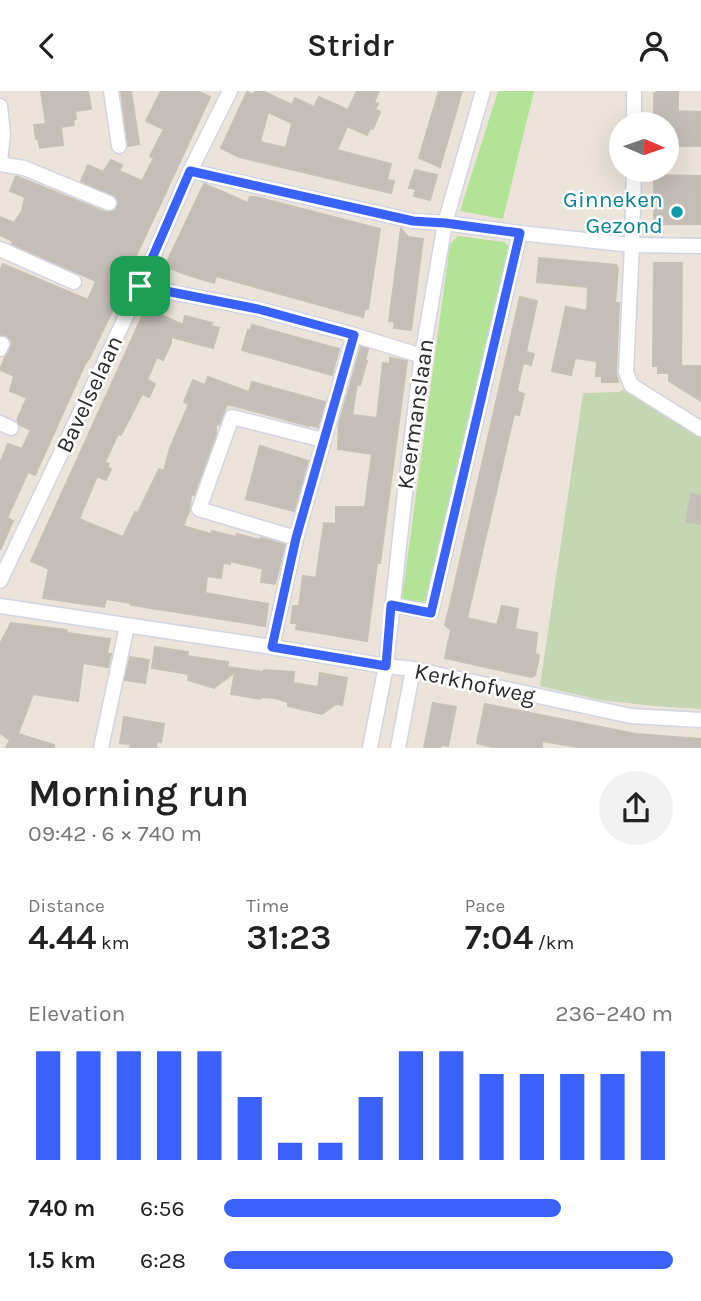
<!DOCTYPE html>
<meta charset="utf-8">
<style>
:root{--surface:#fff;--page:#f2f2f2;--text:#222;--muted:#767676;--accent:#3a62fa}
body{margin:0;font-family:Karla,sans-serif;background:var(--page);color:var(--text);height:100vh;display:flex;flex-direction:column;font-size:26px;white-space:nowrap}
*{box-sizing:border-box;margin:0}
p{font-size:23px;color:var(--muted)}
.icon{flex:none;width:38px;height:38px;fill:none;stroke:currentColor;stroke-width:2;stroke-linecap:round;stroke-linejoin:round}
.map{position:relative;height:657px;overflow:hidden}
.sheet{display:flex;flex-direction:column;background:var(--surface);flex:1}
.sheet>*{flex:none}
.needle{width:46px;rotate:92deg}
.controls{position:absolute;left:609px;top:21px;display:grid;gap:14px}
.controls a{display:grid;place-items:center;width:70px;height:70px;border-radius:50%;background:var(--surface);box-shadow:0 7px 28px #0002;font-size:35px}
.pin{position:absolute;display:grid;place-items:center;width:60px;height:60px;color:#fff;margin:-30px;border-radius:14px;box-shadow:0 4px 10px #0006}
.round{display:grid;place-items:center;flex:none;width:74px;height:74px;border-radius:37px;background:var(--page)}
.headline{display:flex;align-items:center;justify-content:space-between;height:119px;padding:0 28px}
h1{font-size:38px;font-weight:600;line-height:52px}
.stats{display:grid;grid-template-columns:repeat(3,1fr);gap:10px;height:119px;padding:7px 28px}
.stats div{display:grid;align-content:center}
.stats b{font-size:35px;font-weight:600}
.stats small{font-size:19px;font-weight:400}
.stats p{font-size:19px}
.chart{height:196px;padding:14px 28px}
.chart p{display:flex;justify-content:space-between}
.chart svg{width:100%;height:126px;margin-top:7px;stroke:var(--accent);stroke-width:6}
ul{padding:0 28px;list-style:none;font-size:23px}
li{display:grid;grid-template-columns:112px 84px 1fr;align-items:center;height:52px}
li i{height:18px;border-radius:9px;background:var(--accent)}
header{display:flex;justify-content:space-between;align-items:center;height:91px;padding:0 28px;background:var(--surface);font-size:32px;font-weight:600}
.map>svg:first-child{display:block}
.green{fill:#b3e397}
.cemetery{fill:#c4d6b2}
.building{fill:#c4beb8;stroke:#c7c0b5;stroke-width:2;fill-rule:evenodd}
.lines{fill:none;stroke-linecap:round;stroke-linejoin:round}
.street-casing{stroke:#d1d4e3;stroke-width:17}
.street{stroke:#fff;stroke-width:14}
.route-casing{stroke:#fff;stroke-width:14}
.route{stroke:#3a62fa;stroke-width:9}
.culture-dot{fill:#0f9aa8;stroke:#fff;stroke-width:2.5}
.labels{text-anchor:middle;stroke-width:5;stroke-linejoin:round;paint-order:stroke}
.culture-label{font-size:23px;fill:#0d838f;stroke:#fff;text-anchor:end}
.street-label{font-size:23px;fill:#2a2a2a;stroke:#fff}
</style>
<header><svg class="icon" aria-label="back" viewBox="0 0 24 24"><path d="M15 5l-7 7 7 7"/></svg>Stridr<svg class="icon" aria-label="person" viewBox="0 0 24 24"><circle cx="12" cy="8" r="4"/><path d="M4 21q1-7 8-7t8 7"/></svg></header>
<div class="map">
<svg width="701" height="657" viewBox="0 0 701 657">
<rect width="100%" height="100%" fill="#ece4db"/>
<g class="green">
<path d="M498,0H534L503,128L460,120Z"/>
<path d="M458,145L504,151L508,155L509,162L426,512L422,513L404,510L402,507L450,153Z"/>
</g>
<path class="cemetery" d="M629,295L701,343V618L655,615L600,609L540,595L583,302L619,301Z"/>
<g class="building">
<path d="M41,0H88L91,18L75,20L76,28H73L74,34L61,36L63,54L40,57L38,48H36L34,34L46,33Z"/>
<path d="M121,0H131L139,53L128,55Z"/>
<path d="M161,0H197L210,6L136,165L131,176L133,177L90,266L85,273L35,384L28,381L7,427L13,430L0,459V372L8,353L22,358L31,339L20,334L17,329L27,307L10,300L14,285L0,279L5,266L9,262L12,250L6,244H0V180L3,173L88,209L96,190L12,153L13,150L0,144V126L14,132L22,120L25,106L10,100L16,85L105,121H111L115,119L119,111L116,106L81,90L88,74L103,81L111,69L122,74L119,80L142,90L154,67L150,65L164,38L146,30Z"/>
<path d="M255,0H262L292,14L295,7L314,16L319,6L348,19L357,0H379L374,11L378,13L375,18L380,21L373,38L370,37L367,44L347,35L337,59L391,73L387,89L394,90L391,102L239,66L221,57L247,1L254,4ZM268,21L292,32L286,57L260,51Z"/>
<path d="M439,0H462L440,76L419,67Z"/>
<path d="M658,0H678V20L701,21V55H667V33H655L654,32V3Z"/>
<path d="M415,79L437,84L430,109L414,105L416,98L409,97Z"/>
<path d="M654,84L701,85V133H654Z"/>
<path d="M204,93L248,112L250,106H256L380,138L368,218H365L363,226L216,185L214,192L182,182L165,175Z"/>
<path d="M401,138L408,146L423,148L411,239L394,237L395,231L389,230Z"/>
<path d="M539,167L616,174L618,178L615,212H619L616,281L618,291H602V285H596L597,270L575,267L571,284L552,280L566,216L587,220L588,196L537,191Z"/>
<path d="M654,172H682L681,275H701V310L669,290V282H658V275H653Z"/>
<path d="M520,206L537,210L526,261L534,263L531,274L523,272L517,300L524,303L519,324L514,323L467,527L497,534L502,515L518,518L515,538L537,542L535,563L539,564L538,570L535,584L531,586L445,567L451,539L445,534L450,514Z"/>
<path d="M146,217L183,234L185,225L212,232L211,235L219,237L213,257L171,246V252L163,269L157,266L147,289L155,293L149,306L142,303L121,344L118,343L105,371L109,373L107,376L111,378L106,389L97,385L79,428L123,446L135,421L138,422L159,378L164,380L170,357L189,313L184,311L193,289L205,294L208,286L249,301L252,291L325,311L318,336L310,334L309,335L227,313L219,334L216,333V343L194,404L191,403L190,418L183,435L211,443L212,440L236,446L237,443L260,449L261,447L285,454L275,493L261,491L263,478L230,470V473L223,472L221,487L207,485L205,502L268,513L265,535L131,514V512L106,508L104,516L43,507L49,478L31,470Z"/>
<path d="M252,234L339,258L332,284L242,259L248,239L250,240Z"/>
<path d="M361,256L368,258L365,270H367L360,294L357,293L352,324L377,327L383,272L390,273V267L407,270L380,472H377L367,550L296,538L297,532H291L293,515H299L303,485L316,487L324,432L336,433V416H365L372,363L338,358L339,333Z"/>
<path d="M260,355L308,370L294,420L246,408Z"/>
<path d="M691,403L701,405V433L686,431Z"/>
<path d="M11,532L66,539L68,542L110,548L107,563H111L108,576L83,572L78,610L33,603L18,643L54,654V657H6L10,649L0,642V553Z"/>
<path d="M155,556L188,561L187,565L228,571L227,576L264,581V579L294,581L293,592L318,596L320,582L347,587L342,614L336,613L322,623L288,615V611L275,607L261,606L260,608L231,603L235,581L214,597L188,589L189,583L152,577Z"/>
<path d="M130,566L149,569L145,592L125,589Z"/>
<path d="M433,612L456,616L448,655L441,654L440,657H424Z"/>
<path d="M485,613L636,643L701,648V657H584L542,650V657H496L477,652Z"/>
<path d="M124,626L164,633L161,651L157,650L156,657H130L131,653L120,652Z"/>
</g>
<g class="lines">
<g class="street-casing">
<g id="street">
<path d="M111,0L119,55"/>
<path d="M483,0L445,132L520,142L632,154L634,79"/>
<path d="M634,0V33"/>
<path d="M0,15L3,43L0,71"/>
<path d="M0,73L24,77L109,112"/>
<path d="M190,80L413,130L445,132L421,271L404,410L386,575L370,657"/>
<path d="M701,155L632,154L626,281L631,294L701,338"/>
<path d="M0,158L74,191"/>
<path d="M140,195L258,218L354,244L422,265"/>
<path d="M0,258L2,253"/>
<path d="M0,332L11,337"/>
<path d="M296,447L199,418L232,326L323,349"/>
<path d="M0,490L140,196L190,80L230,0"/>
<path d="M392,514L431,521L520,142"/>
<path d="M0,515L272,556L386,575L413,578L631,625L701,629"/>
<path d="M272,556L296,447L354,244"/>
<path d="M101,657L127,535"/>
<path d="M398,657L413,578"/>
</g>
</g>
<use href="#street" class="street"/>
</g>
<g class="lines">
<g class="route-casing">
<path id="route" d="M190,80L413,130L445,132L520,142L431,522L391,514L386,575L272,556L296,447L354,244L258,218L140,195Z"/>
</g>
<use href="#route" class="route"/>
</g>
<circle class="culture-dot" cx="677" cy="121" r="7"/>
<g class="labels">
<g class="culture-label">
<text x="663" y="116">Ginneken<tspan x="663" dy="26">Gezond</tspan></text>
</g>
<g class="street-label">
<text transform="translate(89 303) rotate(-65)" y="8">Bavelselaan</text>
<text transform="translate(415 323) rotate(-82)" y="8">Keermanslaan</text>
<text transform="translate(475 592) rotate(12)" y="8">Kerkhofweg</text>
</g>
</g>
</svg>
<div class="controls">
<a><svg class="needle" viewBox="-14 -14 28 28"><path d="M0-13l5 13h-10z" fill="#e53935"/><path d="M0 13l5-13h-10z" fill="#767676"/></svg></a>
</div>
<div class="pin" style="left:140px;top:195px;background:#1e9e55"><svg class="icon" aria-label="arrive" viewBox="0 0 24 24"><path d="M6 21V4h12l-3 4 3 4H6"/></svg></div>
</div>
<section class="sheet">
<div class="headline"><div><h1>Morning run</h1><p>09:42 · 6 × 740 m</p></div><a class="round"><svg class="icon" aria-label="share" viewBox="0 0 24 24"><path d="M12 15V3M7 8l5-5 5 5M5 13v7h14v-7"/></svg></a></div>
<div class="stats">
<div><p>Distance</p><b>4.44<small> km</small></b></div>
<div><p>Time</p><b>31:23</b></div>
<div><p>Pace</p><b>7:04<small> /km</small></b></div>
</div>
<div class="chart"><p><span>Elevation</span>236–240 m</p>
<svg viewBox="0 0 160 44" preserveAspectRatio="none"><path d="M5 44V6M15 44V6M25 44V6M35 44V6M45 44V6M55 44V22M65 44V38M75 44V38M85 44V22M95 44V6M105 44V6M115 44V14M125 44V14M135 44V14M145 44V14M155 44V6"/></svg>
</div>
<ul>
<li><b>740 m</b>6:56<i style="width:75%"></i></li>
<li><b>1.5 km</b>6:28<i style="width:100%"></i></li>
</ul>
</section>
